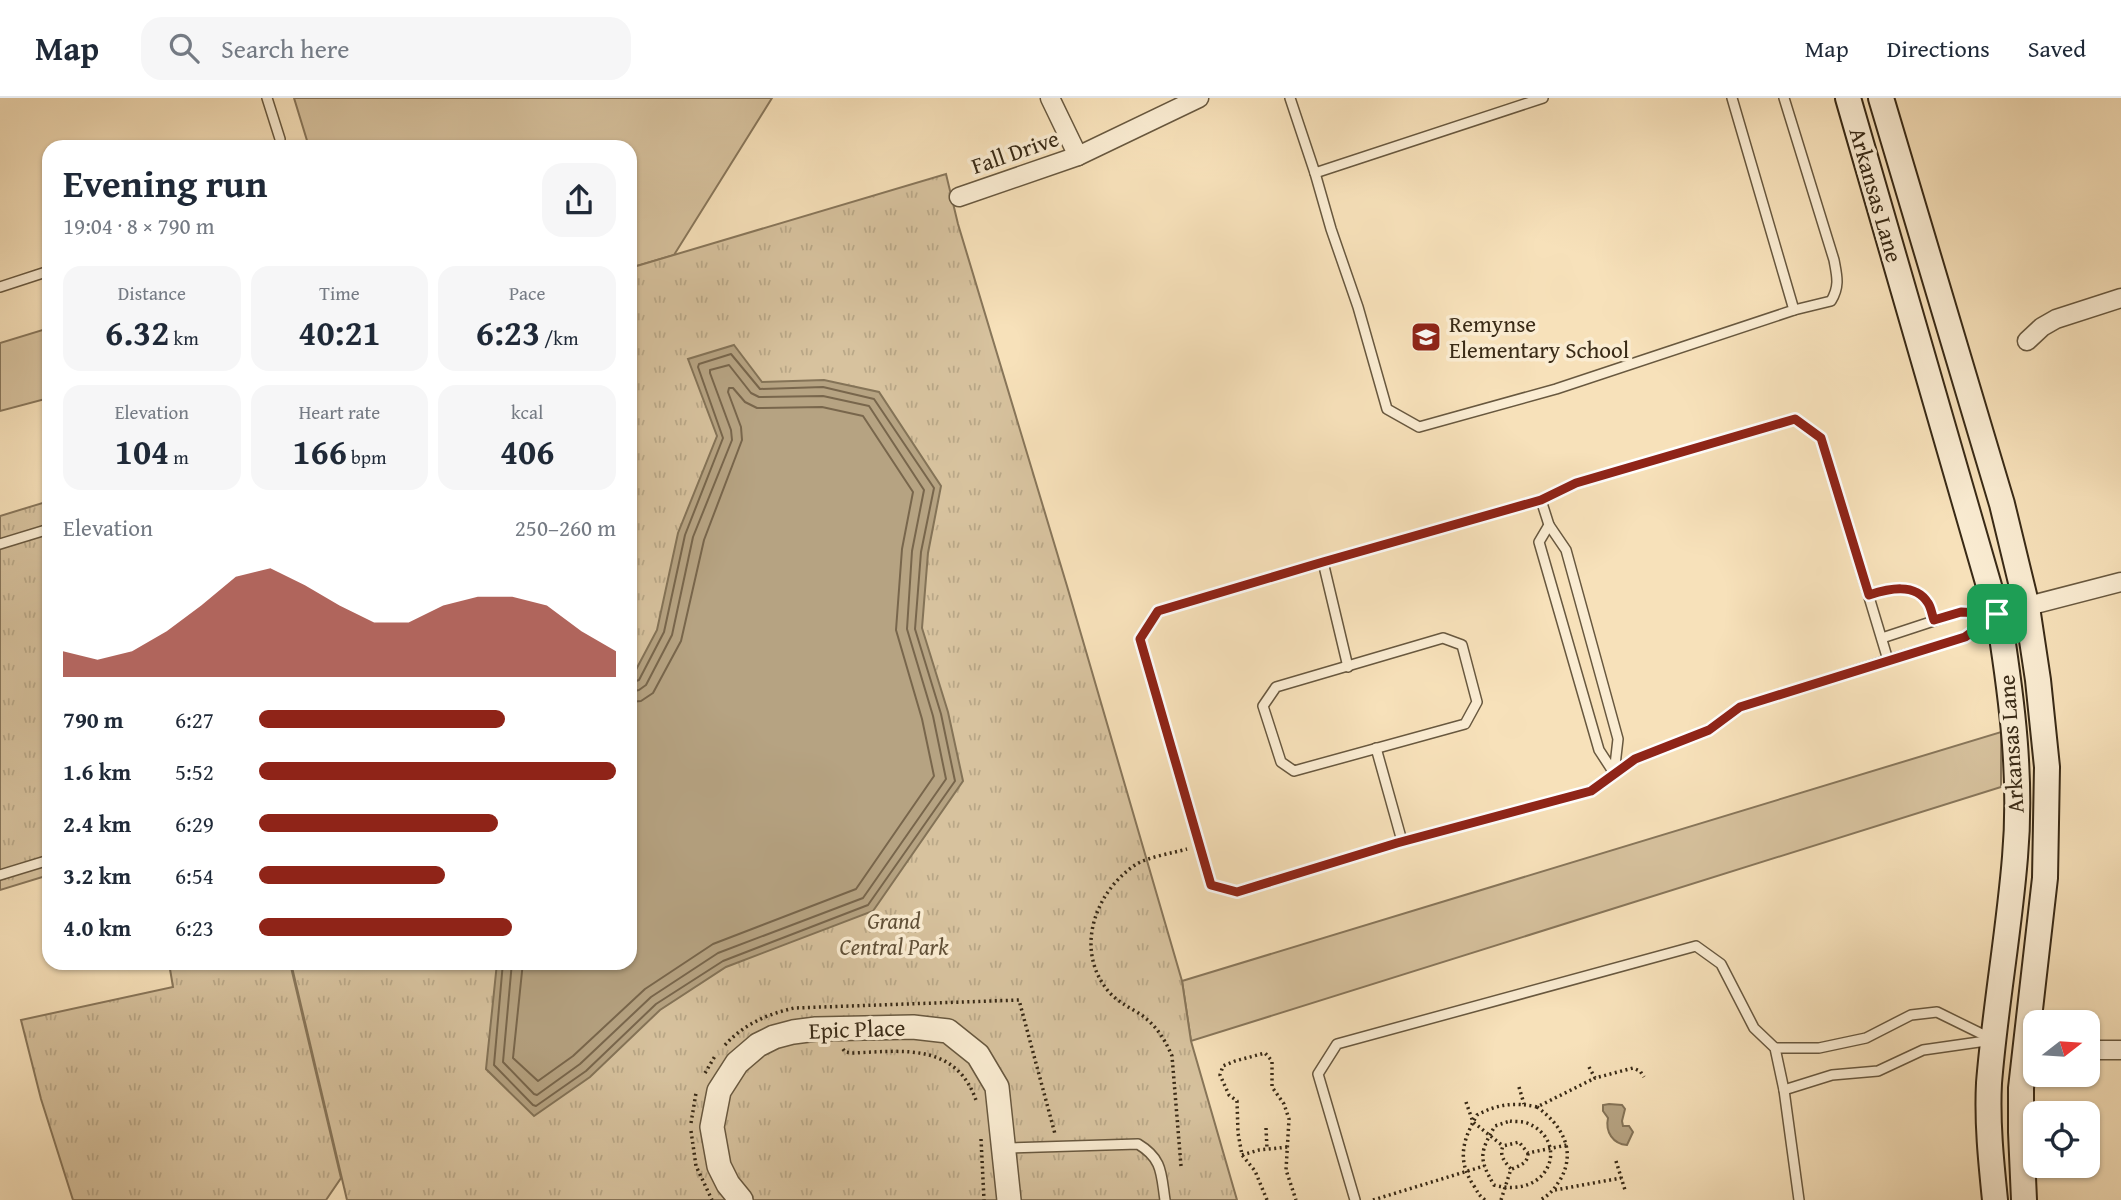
<!DOCTYPE html>
<meta charset="utf-8">
<style>
:root{--surface:#fff;--page:#f6f6f7;--text:#1f2937;--muted:#747a83;--line:#e0e1e3;--accent:#8f2418}
body{margin:0;font-family:"Gentium Book Plus",serif;background:var(--page);color:var(--text);height:100vh;display:flex;flex-direction:column;font-size:26px;white-space:nowrap}
*{box-sizing:border-box;margin:0}
p{font-size:23px;color:var(--muted)}
.icon{flex:none;width:38px;height:38px;fill:none;stroke:currentColor;stroke-width:2;stroke-linecap:round;stroke-linejoin:round}
.map{position:relative;flex:1;overflow:hidden}
.drawer{position:absolute;left:42px;top:42px;width:595px;height:830px;display:flex;flex-direction:column;background:var(--surface);border-radius:21px;box-shadow:0 2px 5px #0004}
.drawer>*{flex:none}
.needle{width:46px;rotate:73deg}
.tools{position:absolute;left:2023px;top:912px;display:grid;gap:14px}
.tools a{display:grid;place-items:center;width:77px;height:77px;border-radius:14px;background:var(--surface);box-shadow:0 2px 5px #0004;font-size:35px}
.pin{position:absolute;display:grid;place-items:center;width:60px;height:60px;color:#fff;margin:-30px;border-radius:14px;box-shadow:0 4px 10px #0006}
.round{display:grid;place-items:center;flex:none;width:74px;height:74px;border-radius:21px;background:var(--page)}
.headline{display:flex;align-items:center;justify-content:space-between;height:119px;padding:0 21px}
h1{font-size:38px;font-weight:700;line-height:52px}
.metrics{display:grid;grid-template-columns:repeat(3,1fr);gap:10px;height:119px;padding:7px 21px}
.metrics div{display:grid;align-content:center;border-radius:18px;background:var(--page);text-align:center}
.metrics b{font-size:35px;font-weight:700}
.metrics small{font-size:19px;font-weight:400}
.metrics p{font-size:19px}
.chart{height:196px;padding:14px 21px}
.chart p{display:flex;justify-content:space-between}
.chart svg{width:100%;height:126px;margin-top:7px;fill:var(--accent);opacity:.7}
ul{padding:0 21px;list-style:none;font-size:23px}
li{display:grid;grid-template-columns:112px 84px 1fr;align-items:center;height:52px}
li i{height:18px;border-radius:9px;background:var(--accent)}
header{display:flex;align-items:center;gap:42px;box-sizing:border-box;height:98px;padding:0 35px;background:var(--surface);border-bottom:2px solid var(--line)}
header strong{font-size:33px}
nav{display:flex;gap:38px;margin-inline-start:auto;font-size:24px}
.search{width:490px;height:63px;background:var(--page);display:flex;align-items:center;gap:18px;box-sizing:border-box;padding:0 24px;border-radius:21px;color:var(--muted);font-size:26px}
.map>svg:first-child{display:block}
.grass{fill:#d7c29e;stroke:#88765a;stroke-width:2}
.park{fill:url(#park-tufts);stroke:#88765a;stroke-width:2}
.water{fill:#b6a382;stroke:#847357;stroke-width:2}
.lines{fill:none;stroke-linecap:round;stroke-linejoin:round}
.shore{stroke:#78664c;stroke-width:2}
.service-casing{stroke:#68583f;stroke-width:12}
.minor-casing{stroke:#68583f;stroke-width:21}
.tertiary-casing{stroke:#68583f;stroke-width:26}
.secondary-casing{stroke:#392a16;stroke-width:28}
.path{stroke:#392a16;stroke-width:3.5;stroke-dasharray:2 3.5;stroke-linecap:butt}
.service{stroke:#faecd2;stroke-width:9}
.minor{stroke:#faecd2;stroke-width:18}
.tertiary{stroke:#faecd2;stroke-width:23}
.secondary{stroke:#faecd2;stroke-width:24}
.route-casing{stroke:#fff;stroke-width:14}
.route{stroke:#8f2418;stroke-width:9}
.labels{text-anchor:middle;stroke-width:7;stroke-linejoin:round;paint-order:stroke}
.street-label{font-size:23px;fill:#392a16;stroke:#faecd2}
.poi-label{font-size:23px;fill:#392a16;stroke:#faecd2;text-anchor:start}
.park-label{font-size:23px;font-style:italic;fill:#605038;stroke:#faecd2}
</style>
<header>
<strong>Map</strong>
<div class="search"><svg class="icon" aria-label="search" viewBox="0 0 24 24"><circle cx="10" cy="10" r="6"/><path d="M15 15l6 6"/></svg>Search here</div>
<nav><a>Map</a><a>Directions</a><a>Saved</a></nav>
</header>
<div class="map">
<svg width="2121" height="1102" viewBox="0 0 2121 1102">
<defs>
<pattern id="park-tufts" width="24" height="20" patternUnits="userSpaceOnUse" patternTransform="scale(1.75)"><rect width="24" height="20" fill="#d7c29e"/><path d="M3 7l-1-3M5 7V3M7 7l1-3M15 17l-1-3M17 17v-4M19 17l1-3" fill="none" stroke="#b9a787"/></pattern>
</defs>
<rect width="100%" height="100%" fill="#f7e1ba"/>
<filter id="stains"><feTurbulence type="fractalNoise" baseFrequency=".00286" numOctaves="4"/><feColorMatrix values="0 0 0 0 .2 0 0 0 0 .09 0 0 0 0 .02 0 0 0 .5 -.17"/></filter>
<radialGradient id="worn" r=".72"><stop offset=".6" stop-color="#630" stop-opacity="0"/><stop offset="1" stop-color="#630" stop-opacity=".3"/></radialGradient>
<g class="grass">
<path d="M294,0H772L674,157L630,170V49H309Z"/>
<path d="M49,230V300L0,313V245Z"/>
<path d="M2001,634V689L1191,943L1182,883Z"/>
</g>
<g class="park">
<path d="M946,76L958,126L1067,488L1182,883L1191,943L1237,1102H347L291,865L630,864V170Z"/>
<path d="M49,403V777L0,792V418Z"/>
<path d="M169,865H290L341,1080L326,1102H73L41,1001L21,922L173,889Z"/>
</g>
<g class="water">
<path d="M734,247L762,284L824,282L879,294L941,388L928,455L922,530L948,614L963,683L873,813L726,869L660,912L590,979L534,1018L486,971L497,865L630,864V583L657,532L678,435L717,338L688,261Z"/>
<path d="M1609,1006L1622,1007L1625,1011L1622,1023L1623,1028H1629L1633,1034L1627,1047C1613,1046 1605,1034 1608,1020L1603,1013V1007Z"/>
</g>
<g class="lines">
<g class="shore">
<path d="M503,864L494,967L533,1007L536,1008L586,973L656,906L723,863L868,807L955,683L941,616L915,531L921,454L934,390L874,301L823,289L760,291L731,256L699,266L698,269L723,340L685,437L664,534L639,582L630,585"/>
<path d="M512,864L503,964L534,996L537,997L580,966L651,899L718,855L863,800L946,681L933,618L907,531L912,453L924,392L869,308L823,298L759,299L751,295L729,267L710,272V275L731,332L732,342L693,439L672,537L646,587L639,592L630,594"/>
<path d="M523,864L513,960L538,983L573,958L645,891L713,846L856,791L934,678L922,621L896,532L902,451L913,394L863,318L822,309L757,310L745,304L733,290H729L728,294L741,329L742,342L704,442L681,543L653,595L641,603L630,604"/>
</g>
<g class="service-casing">
<g id="service">
<path d="M267,0L280,41"/>
<path d="M1290,0L1315,75L1543,0"/>
<path d="M1784,0L1834,162C1837,178 1840,188 1831,203L1794,212"/>
<path d="M1315,75L1331,131L1358,209L1387,311L1419,329L1556,291L1794,212L1732,0"/>
<path d="M0,189L49,173"/>
<path d="M1795,321L1821,340L1888,562L1740,609L1709,632L1635,661L1591,693L1397,745L1237,794L1211,787L1140,541L1158,513L1323,464L1541,402L1576,385Z"/>
<path d="M1541,402L1549,427L1566,452L1618,641L1614,676"/>
<path d="M1549,427L1539,444L1599,652L1614,675"/>
<path d="M0,446L49,431"/>
<path d="M1323,464L1348,569"/>
<path d="M1869,497C1888,491 1915,484 1928,505C1931,509 1932,517 1934,522"/>
<path d="M1443,540L1462,547L1477,604L1465,626L1294,673L1281,664L1263,608L1276,589Z"/>
<path d="M1882,540L1961,514L1995,516"/>
<path d="M1888,562L1965,539L1995,517"/>
<path d="M1376,650L1402,743"/>
<path d="M0,777L49,762"/>
<path d="M1775,950H1819L1866,940L1911,917L1937,914L1990,940"/>
<path d="M1784,992L1832,977L1878,973L1923,952L1993,942"/>
<path d="M1006,1050L1138,1046C1163,1061 1161,1076 1165,1102"/>
<path d="M1355,1102L1318,976L1337,946L1696,848L1721,866L1754,930L1775,950L1784,992L1799,1102"/>
</g>
</g>
<g class="minor-casing">
<g id="minor">
<path d="M1050,0L1078,58"/>
<path d="M959,99L1078,58L1199,0"/>
<path d="M2027,243L2042,229L2056,221L2121,200"/>
<path d="M1997,516L2121,484"/>
<path d="M2088,952H2121"/>
</g>
</g>
<g class="tertiary-casing">
<path id="tertiary" d="M741,1102L728,1086L719,1068L712,1029L719,993L737,965L758,947L774,939L793,934L816,931L913,929L948,933L978,957L997,989L1009,1102"/>
</g>
<g class="secondary-casing">
<g id="secondary">
<path d="M1848,0L2000,526C2012,603 2022,680 2015,759C2009,834 1995,910 1989,985C1987,1024 1991,1063 1995,1102"/>
<path d="M1881,0L2002,406L2027,509L2038,582L2047,669L2045,780L2021,990V1034L2024,1102"/>
</g>
</g>
<g class="path">
<path d="M725,947C744,926 768,916 794,910L1019,902L1055,1036"/>
<path d="M843,951L845,954L852,955C904,953 957,944 977,1005"/>
<path d="M1589,969L1595,980L1633,970L1640,973L1644,979"/>
<path d="M705,975L715,958"/>
<path d="M1519,989L1524,1006"/>
<path d="M1466,1004L1473,1024L1503,1048"/>
<path d="M1537,1009C1562,1027 1577,1053 1560,1082C1554,1091 1550,1097 1540,1102"/>
<path d="M1510,1023C1515,1024 1522,1023 1527,1025C1571,1043 1550,1102 1494,1087C1478,1060 1480,1054 1495,1028Z"/>
<path d="M691,1025L696,995"/>
<path d="M1266,1030L1267,1051"/>
<path d="M691,1033L696,1068L712,1102"/>
<path d="M981,1041L984,1102"/>
<path d="M1242,1057L1259,1052L1288,1049"/>
<path d="M1616,1063L1625,1092"/>
<path d="M1181,1068L1172,958C1164,939 1153,923 1135,913C1125,907 1116,902 1109,894C1074,853 1094,795 1135,767C1147,759 1173,755 1187,751"/>
<path d="M1512,1071C1521,1067 1528,1065 1528,1055"/>
<path d="M1555,1092L1621,1080"/>
<path d="M1267,1102L1255,1073L1242,1057L1238,1035L1237,1003L1229,997L1220,977L1223,968L1235,963L1265,955L1272,963V989L1284,1006L1289,1021L1286,1072L1296,1102"/>
<path d="M1373,1102L1484,1068"/>
<path d="M1485,1102C1479,1098 1478,1094 1474,1088C1457,1063 1462,1043 1477,1017C1498,1006 1514,1004 1537,1009L1595,980"/>
<path d="M1501,1102L1511,1071C1505,1064 1499,1058 1503,1048L1519,1044L1528,1055L1567,1047"/>
</g>
<use href="#service" class="service"/>
<use href="#minor" class="minor"/>
<use href="#tertiary" class="tertiary"/>
<use href="#secondary" class="secondary"/>
</g>
<g class="lines">
<g class="route-casing">
<path id="route" d="M1795,321L1821,340L1869,497C1888,491 1915,484 1928,505C1931,509 1932,517 1934,522L1961,514L1997,516L1965,539L1740,609L1709,632L1635,661L1591,693L1397,745L1237,794L1211,787L1140,541L1158,513L1323,464L1541,402L1576,385Z"/>
</g>
<use href="#route" class="route"/>
</g>
<defs>
<g id="school-square" transform="scale(1.575)"><rect x="-9" y="-9" width="18" height="18" rx="4" fill="#8f2418" stroke="#faecd2"/><path d="M0-5L7-2L0 1L-7-2ZM-4 1L0 2.5L4 1V4Q0 6-4 4Z" fill="#fff"/></g>
</defs>
<g fill-rule="evenodd">
<use href="#school-square" x="1426" y="239"/>
</g>
<g class="labels">
<g class="street-label">
<text transform="translate(1015 54) rotate(-19)" y="8">Fall Drive</text>
<text transform="translate(1876 97) rotate(74)" y="8">Arkansas Lane</text>
<text transform="translate(2011 646) rotate(-94)" y="8">Arkansas Lane</text>
<text transform="translate(857 931) rotate(-2)" y="8">Epic Place</text>
</g>
<g class="poi-label">
<text x="1449" y="234">Remynse<tspan x="1449" dy="26">Elementary School</tspan></text>
</g>
<g class="park-label">
<text x="894" y="831">Grand<tspan x="894" dy="26">Central Park</tspan></text>
</g>
</g>
<rect width="100%" height="100%" filter="url(#stains)"/>
<rect width="100%" height="100%" fill="url(#worn)"/>
</svg>
<div class="tools">
<a><svg class="needle" viewBox="-14 -14 28 28"><path d="M0-13l5 13h-10z" fill="#e53935"/><path d="M0 13l5-13h-10z" fill="#747a83"/></svg></a>
<a><svg class="icon" aria-label="locate" viewBox="0 0 24 24"><circle cx="12" cy="12" r="6"/><path d="M12 2v4M12 18v4M2 12h4M18 12h4"/></svg></a>
</div>
<div class="pin" style="left:1997px;top:516px;background:#1e9e55"><svg class="icon" aria-label="arrive" viewBox="0 0 24 24"><path d="M6 21V4h12l-3 4 3 4H6"/></svg></div>
<section class="drawer">
<div class="headline"><div><h1>Evening run</h1><p>19:04 · 8 × 790 m</p></div><a class="round"><svg class="icon" aria-label="share" viewBox="0 0 24 24"><path d="M12 15V3M7 8l5-5 5 5M5 13v7h14v-7"/></svg></a></div>
<div class="metrics">
<div><p>Distance</p><b>6.32<small> km</small></b></div>
<div><p>Time</p><b>40:21</b></div>
<div><p>Pace</p><b>6:23<small> /km</small></b></div>
</div>
<div class="metrics">
<div><p>Elevation</p><b>104<small> m</small></b></div>
<div><p>Heart rate</p><b>166<small> bpm</small></b></div>
<div><p>kcal</p><b>406</b></div>
</div>
<div class="chart"><p><span>Elevation</span>250–260 m</p>
<svg viewBox="0 0 160 44" preserveAspectRatio="none"><path d="M0 44V35L10 38L20 35L30 28L40 19L50 9L60 6L70 12L80 19L90 25L100 25L110 19L120 16L130 16L140 19L150 28L160 35V44z"/></svg>
</div>
<ul>
<li><b>790 m</b>6:27<i style="width:69%"></i></li>
<li><b>1.6 km</b>5:52<i style="width:100%"></i></li>
<li><b>2.4 km</b>6:29<i style="width:67%"></i></li>
<li><b>3.2 km</b>6:54<i style="width:52%"></i></li>
<li><b>4.0 km</b>6:23<i style="width:71%"></i></li>
</ul>
</section>
</div>
